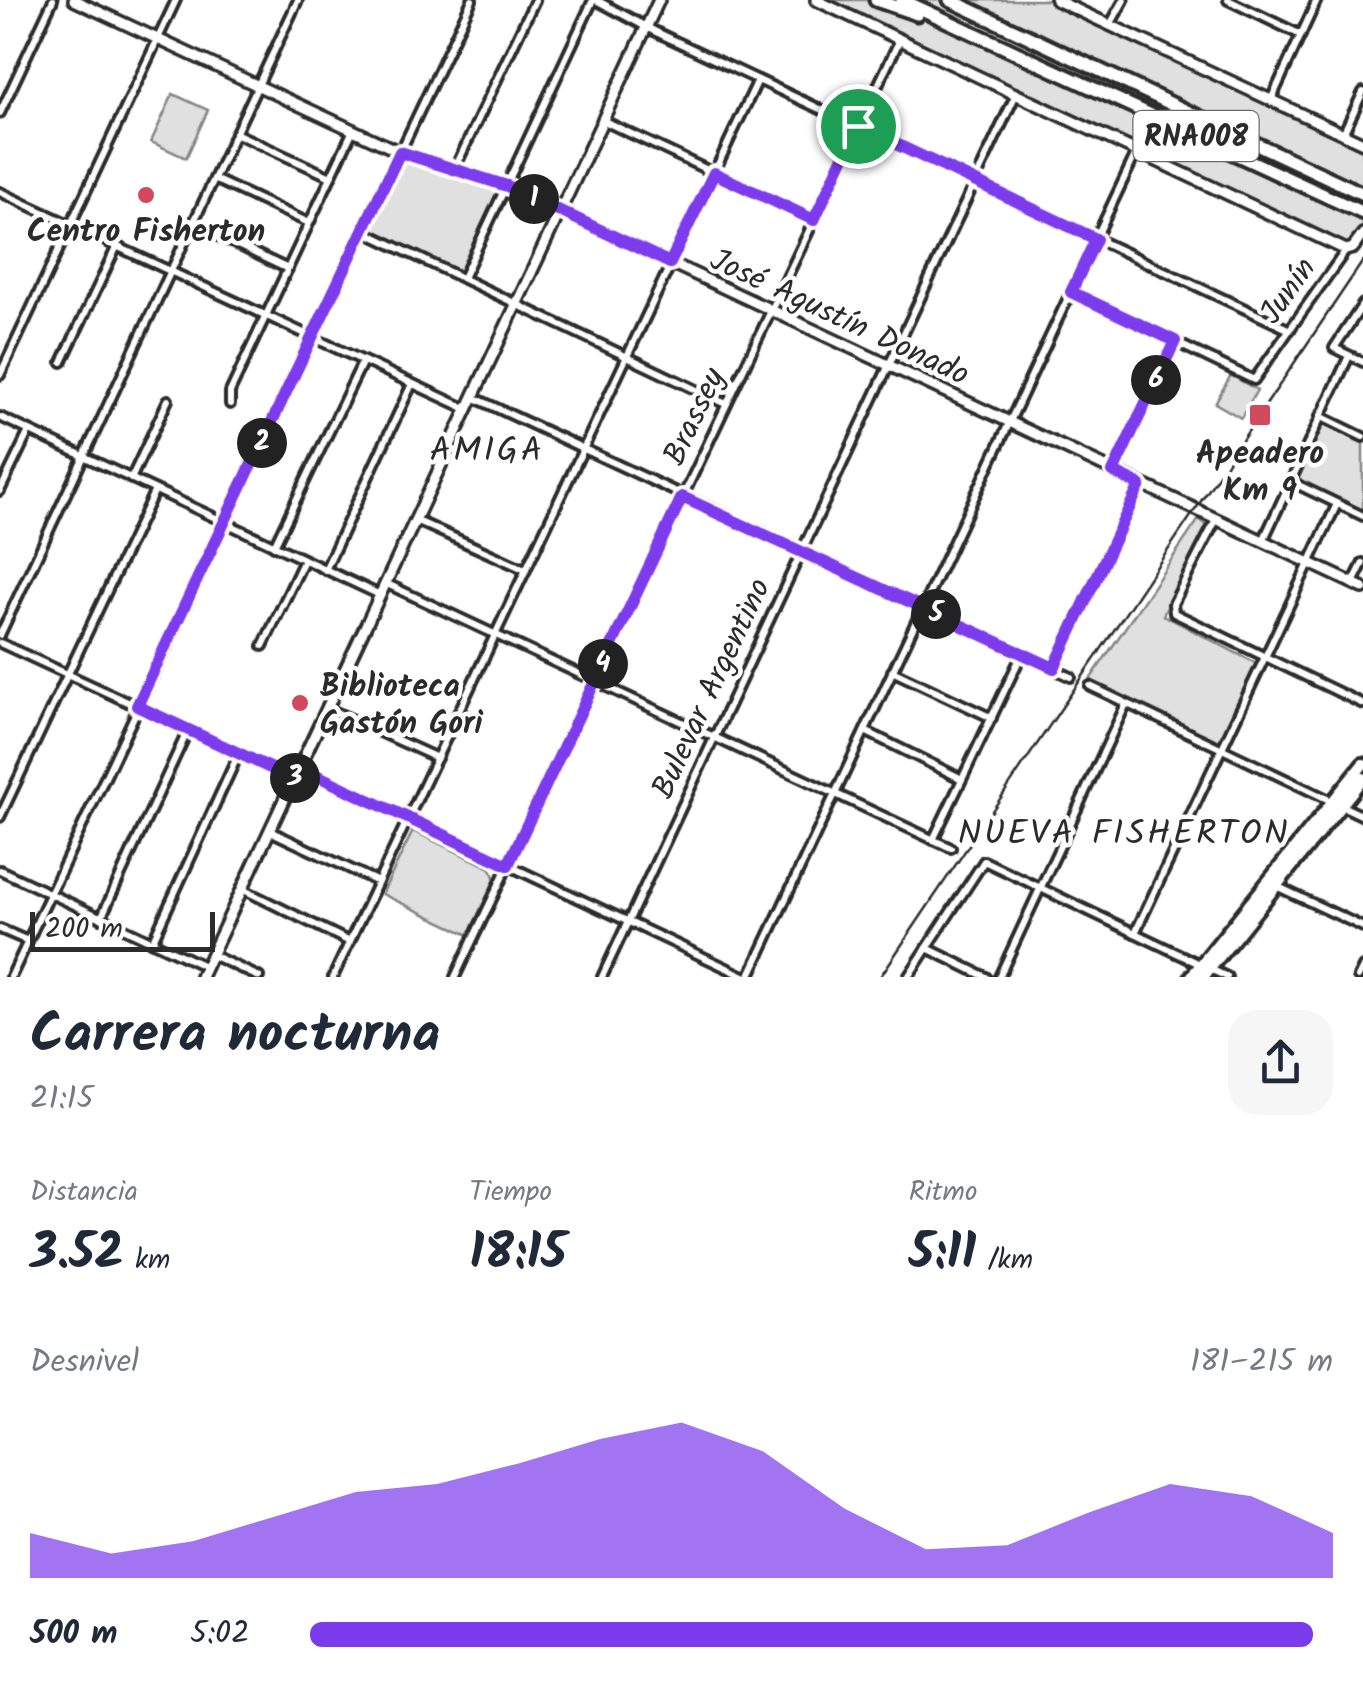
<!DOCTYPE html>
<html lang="es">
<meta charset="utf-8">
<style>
:root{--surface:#fff;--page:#f6f6f7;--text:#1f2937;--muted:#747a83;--accent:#7c3aed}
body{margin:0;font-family:Kalam,sans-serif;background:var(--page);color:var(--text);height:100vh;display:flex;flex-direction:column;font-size:38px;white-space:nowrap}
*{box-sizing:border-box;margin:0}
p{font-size:32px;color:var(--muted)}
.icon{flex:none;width:55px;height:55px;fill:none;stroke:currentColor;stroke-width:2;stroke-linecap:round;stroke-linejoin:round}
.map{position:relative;height:977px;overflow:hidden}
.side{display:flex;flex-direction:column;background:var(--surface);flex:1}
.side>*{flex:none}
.scale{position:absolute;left:30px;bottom:25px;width:185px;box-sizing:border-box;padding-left:10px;border:5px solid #2b2b2b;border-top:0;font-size:28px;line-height:35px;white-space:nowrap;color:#2b2b2b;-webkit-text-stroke:8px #fff;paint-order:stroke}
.pin{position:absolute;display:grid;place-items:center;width:85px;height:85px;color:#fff;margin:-42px;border:5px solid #fff;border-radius:50%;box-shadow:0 2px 10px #0007}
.km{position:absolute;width:50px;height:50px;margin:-25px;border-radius:50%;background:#222;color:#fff;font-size:28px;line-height:50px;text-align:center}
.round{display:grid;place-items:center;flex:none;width:105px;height:105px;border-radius:30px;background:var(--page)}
.head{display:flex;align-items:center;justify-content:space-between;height:170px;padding:0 30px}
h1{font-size:55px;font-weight:700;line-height:75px}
.metrics{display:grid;grid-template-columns:repeat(3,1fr);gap:15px;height:170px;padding:10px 30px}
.metrics div{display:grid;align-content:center}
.metrics b{font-size:50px;font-weight:700}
.metrics small{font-size:28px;font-weight:400}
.metrics p{font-size:28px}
.chart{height:280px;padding:20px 30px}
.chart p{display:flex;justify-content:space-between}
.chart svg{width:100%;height:180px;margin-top:10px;fill:var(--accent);opacity:.7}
ul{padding:0 30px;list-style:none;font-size:32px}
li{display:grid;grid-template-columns:160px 120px 1fr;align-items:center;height:75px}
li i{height:25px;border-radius:12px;background:var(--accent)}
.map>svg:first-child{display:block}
.green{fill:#e0e0e0;stroke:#868686;stroke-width:2.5}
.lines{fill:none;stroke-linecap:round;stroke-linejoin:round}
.street-casing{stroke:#2b2b2b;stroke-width:14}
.secondary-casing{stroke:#2b2b2b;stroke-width:16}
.primary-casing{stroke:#2b2b2b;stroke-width:18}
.highway-casing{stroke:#2b2b2b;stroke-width:19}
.street{stroke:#fff;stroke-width:6}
.secondary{stroke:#fff;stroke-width:9}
.primary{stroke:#fff;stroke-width:10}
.highway{stroke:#fff;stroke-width:11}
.rail{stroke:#2b2b2b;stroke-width:2.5}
.route-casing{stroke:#fff;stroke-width:20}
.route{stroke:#7c3aed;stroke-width:12}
.poi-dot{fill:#d1495b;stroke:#fff;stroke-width:4}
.labels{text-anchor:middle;stroke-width:9;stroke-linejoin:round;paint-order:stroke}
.shield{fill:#fff;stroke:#6b6b6b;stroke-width:2.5}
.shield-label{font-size:30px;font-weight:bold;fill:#2b2b2b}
.poi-label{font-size:32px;font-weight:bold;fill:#2b2b2b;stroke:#fff}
.street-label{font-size:32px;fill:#2b2b2b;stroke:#fff}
.neighbourhood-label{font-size:35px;letter-spacing:2.5px;fill:#2b2b2b;stroke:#fff}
</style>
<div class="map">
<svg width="1363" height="977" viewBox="0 0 1363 977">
<rect width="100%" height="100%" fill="#fff"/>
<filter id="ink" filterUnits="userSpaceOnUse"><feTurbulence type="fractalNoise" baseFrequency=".01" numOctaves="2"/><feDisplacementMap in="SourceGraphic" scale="20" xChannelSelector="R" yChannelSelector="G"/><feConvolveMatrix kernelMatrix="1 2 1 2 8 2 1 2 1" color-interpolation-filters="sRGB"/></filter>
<g filter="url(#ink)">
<g class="green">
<path d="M817,0H1056L1363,143V234L1346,250Z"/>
<path d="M173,94L208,110L186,158L151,142Z"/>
<path d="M404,156L498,187L499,197L460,273L370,232L373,214Z"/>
<path d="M1231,375L1257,390L1241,418L1215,403Z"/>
<path d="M1320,416L1363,437V516L1290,481Z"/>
<path d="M1199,519L1208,526L1163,615L1257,664L1219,744L1089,681Z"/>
<path d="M413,831L491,868L495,880L469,935L382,894Z"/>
</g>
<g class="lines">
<g class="street-casing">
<g id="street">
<path d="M596,0L654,31L1290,330"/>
<path d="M1228,0L1301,35"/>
<path d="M1110,25L1124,0"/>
<path d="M1271,100L1317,0"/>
<path d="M0,113L53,0"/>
<path d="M602,120L813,220"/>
<path d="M235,133L331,177"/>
<path d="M1343,134L1363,92"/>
<path d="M455,168L535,0"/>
<path d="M214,179L309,223"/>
<path d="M0,192L467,409"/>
<path d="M193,224L288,269"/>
<path d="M363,231L726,404"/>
<path d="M463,278L593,0"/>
<path d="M1071,292L1254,380L1346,250"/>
<path d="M1363,304L1334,348L1363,362"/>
<path d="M62,362L117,246"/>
<path d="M0,375L176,0"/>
<path d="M473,397L1071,677"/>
<path d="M230,404V392L353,130"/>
<path d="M1320,416L1363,437"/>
<path d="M0,417L380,595"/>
<path d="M1113,471L1175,341"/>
<path d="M131,479L168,400"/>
<path d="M1290,481L1363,516"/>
<path d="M0,491L29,431"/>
<path d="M415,520L526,570"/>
<path d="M1216,520L1173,604L1174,613L1363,704"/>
<path d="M1263,541L1349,356"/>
<path d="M274,546L363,361"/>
<path d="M325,570L412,384"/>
<path d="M385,583L951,848"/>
<path d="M1353,583L1363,563"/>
<path d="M0,635L298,0"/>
<path d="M0,643L294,779"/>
<path d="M263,646L304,560"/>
<path d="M1054,668L1141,485"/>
<path d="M892,671L992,718"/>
<path d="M1090,686L1363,816"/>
<path d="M327,708L437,758"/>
<path d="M865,731L962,779"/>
<path d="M299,767L746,977"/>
<path d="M0,817L155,490"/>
<path d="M270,831L378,882"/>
<path d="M933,840L1022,654"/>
<path d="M0,870L206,967"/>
<path d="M1274,885L1363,927"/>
<path d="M242,889L350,942"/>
<path d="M101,918L188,730"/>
<path d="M0,929L28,941"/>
<path d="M1135,933L1337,504"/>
<path d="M152,942L239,753"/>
<path d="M927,948L986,977"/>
<path d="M212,955L259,977"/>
<path d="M11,977L472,0"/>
<path d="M333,977L758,80"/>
<path d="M455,977L900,39"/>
<path d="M602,977L1016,94"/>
<path d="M749,977L1137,151"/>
<path d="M908,977L984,861L1227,977"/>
<path d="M999,977L1126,704"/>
<path d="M1358,977L1363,967"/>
</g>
</g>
<g class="secondary-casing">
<g id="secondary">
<path d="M74,0L400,152L507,186L1363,588"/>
<path d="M816,0L1346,250L1353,248L1363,234"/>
<path d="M1056,0L1363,143"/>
<path d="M201,977L659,0"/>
</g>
</g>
<g class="primary-casing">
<g id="primary">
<path d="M1191,977L1363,764"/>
<path d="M1203,977L1363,778"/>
</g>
</g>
<g class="highway-casing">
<g id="highway">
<path d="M876,0L917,14"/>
<path d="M902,0L1363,213"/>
<path d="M950,0L1363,194"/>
</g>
</g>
<use href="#street" class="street"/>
<use href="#secondary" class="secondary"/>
<use href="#primary" class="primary"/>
<use href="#highway" class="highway"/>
<path class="rail" d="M880,977L1363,261"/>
</g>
</g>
<g class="lines" filter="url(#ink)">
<g class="route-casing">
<path id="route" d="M858,126L1096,239L1071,292L1175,341L1113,472L1140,485L1054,668L682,497L508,865L299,767L294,779L137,706L400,152L507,186L670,263L714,173L814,220Z"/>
</g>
<use href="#route" class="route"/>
</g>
<g class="poi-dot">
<circle cx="146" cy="195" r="10"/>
<rect x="1248" y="403" width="24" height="24" rx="5"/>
<circle cx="300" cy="703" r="10"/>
</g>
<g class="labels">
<rect class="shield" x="1133.5" y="111" width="125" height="50" rx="8"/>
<g class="shield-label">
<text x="1196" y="146">RNA008</text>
</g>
<g class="poi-label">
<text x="146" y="241">Centro Fisherton</text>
<text x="1260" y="463">Apeadero<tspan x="1260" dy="37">Km 9</tspan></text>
<text x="320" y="696" text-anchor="start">Biblioteca<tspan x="320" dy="37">Gastón Gori</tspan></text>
</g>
<g class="street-label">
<text transform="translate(1287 290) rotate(-55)" y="11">Junín</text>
<text transform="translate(840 316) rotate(25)" y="11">José Agustín Donado</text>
<text transform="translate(693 416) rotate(-65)" y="11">Brassey</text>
<text transform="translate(710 688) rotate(-65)" y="11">Bulevar Argentino</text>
</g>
<g class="neighbourhood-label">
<text x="487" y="461">AMIGA</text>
<text x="1124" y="844">NUEVA FISHERTON</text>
</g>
</g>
</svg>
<div class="scale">200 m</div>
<div class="pin" style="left:858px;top:126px;background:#1e9e55"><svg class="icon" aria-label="arrive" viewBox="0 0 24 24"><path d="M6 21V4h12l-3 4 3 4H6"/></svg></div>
<b class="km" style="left:534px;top:199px">1</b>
<b class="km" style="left:262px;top:443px">2</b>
<b class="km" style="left:295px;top:778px">3</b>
<b class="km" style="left:603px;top:664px">4</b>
<b class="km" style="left:936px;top:614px">5</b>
<b class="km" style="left:1156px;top:380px">6</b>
</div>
<section class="side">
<div class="head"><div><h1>Carrera nocturna</h1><p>21:15</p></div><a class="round"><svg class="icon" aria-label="share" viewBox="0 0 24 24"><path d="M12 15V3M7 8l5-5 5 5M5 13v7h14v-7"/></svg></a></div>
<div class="metrics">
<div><p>Distancia</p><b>3.52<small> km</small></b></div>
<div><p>Tiempo</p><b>18:15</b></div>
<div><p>Ritmo</p><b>5:11<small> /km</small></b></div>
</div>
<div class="chart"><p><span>Desnivel</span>181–215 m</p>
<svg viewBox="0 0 160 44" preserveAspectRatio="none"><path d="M0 44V33L10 38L20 35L30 29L40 23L50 21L60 16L70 10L80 6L90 13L100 27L110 37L120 36L130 28L140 21L150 24L160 33V44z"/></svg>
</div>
<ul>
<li><b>500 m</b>5:02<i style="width:98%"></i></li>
</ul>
</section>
